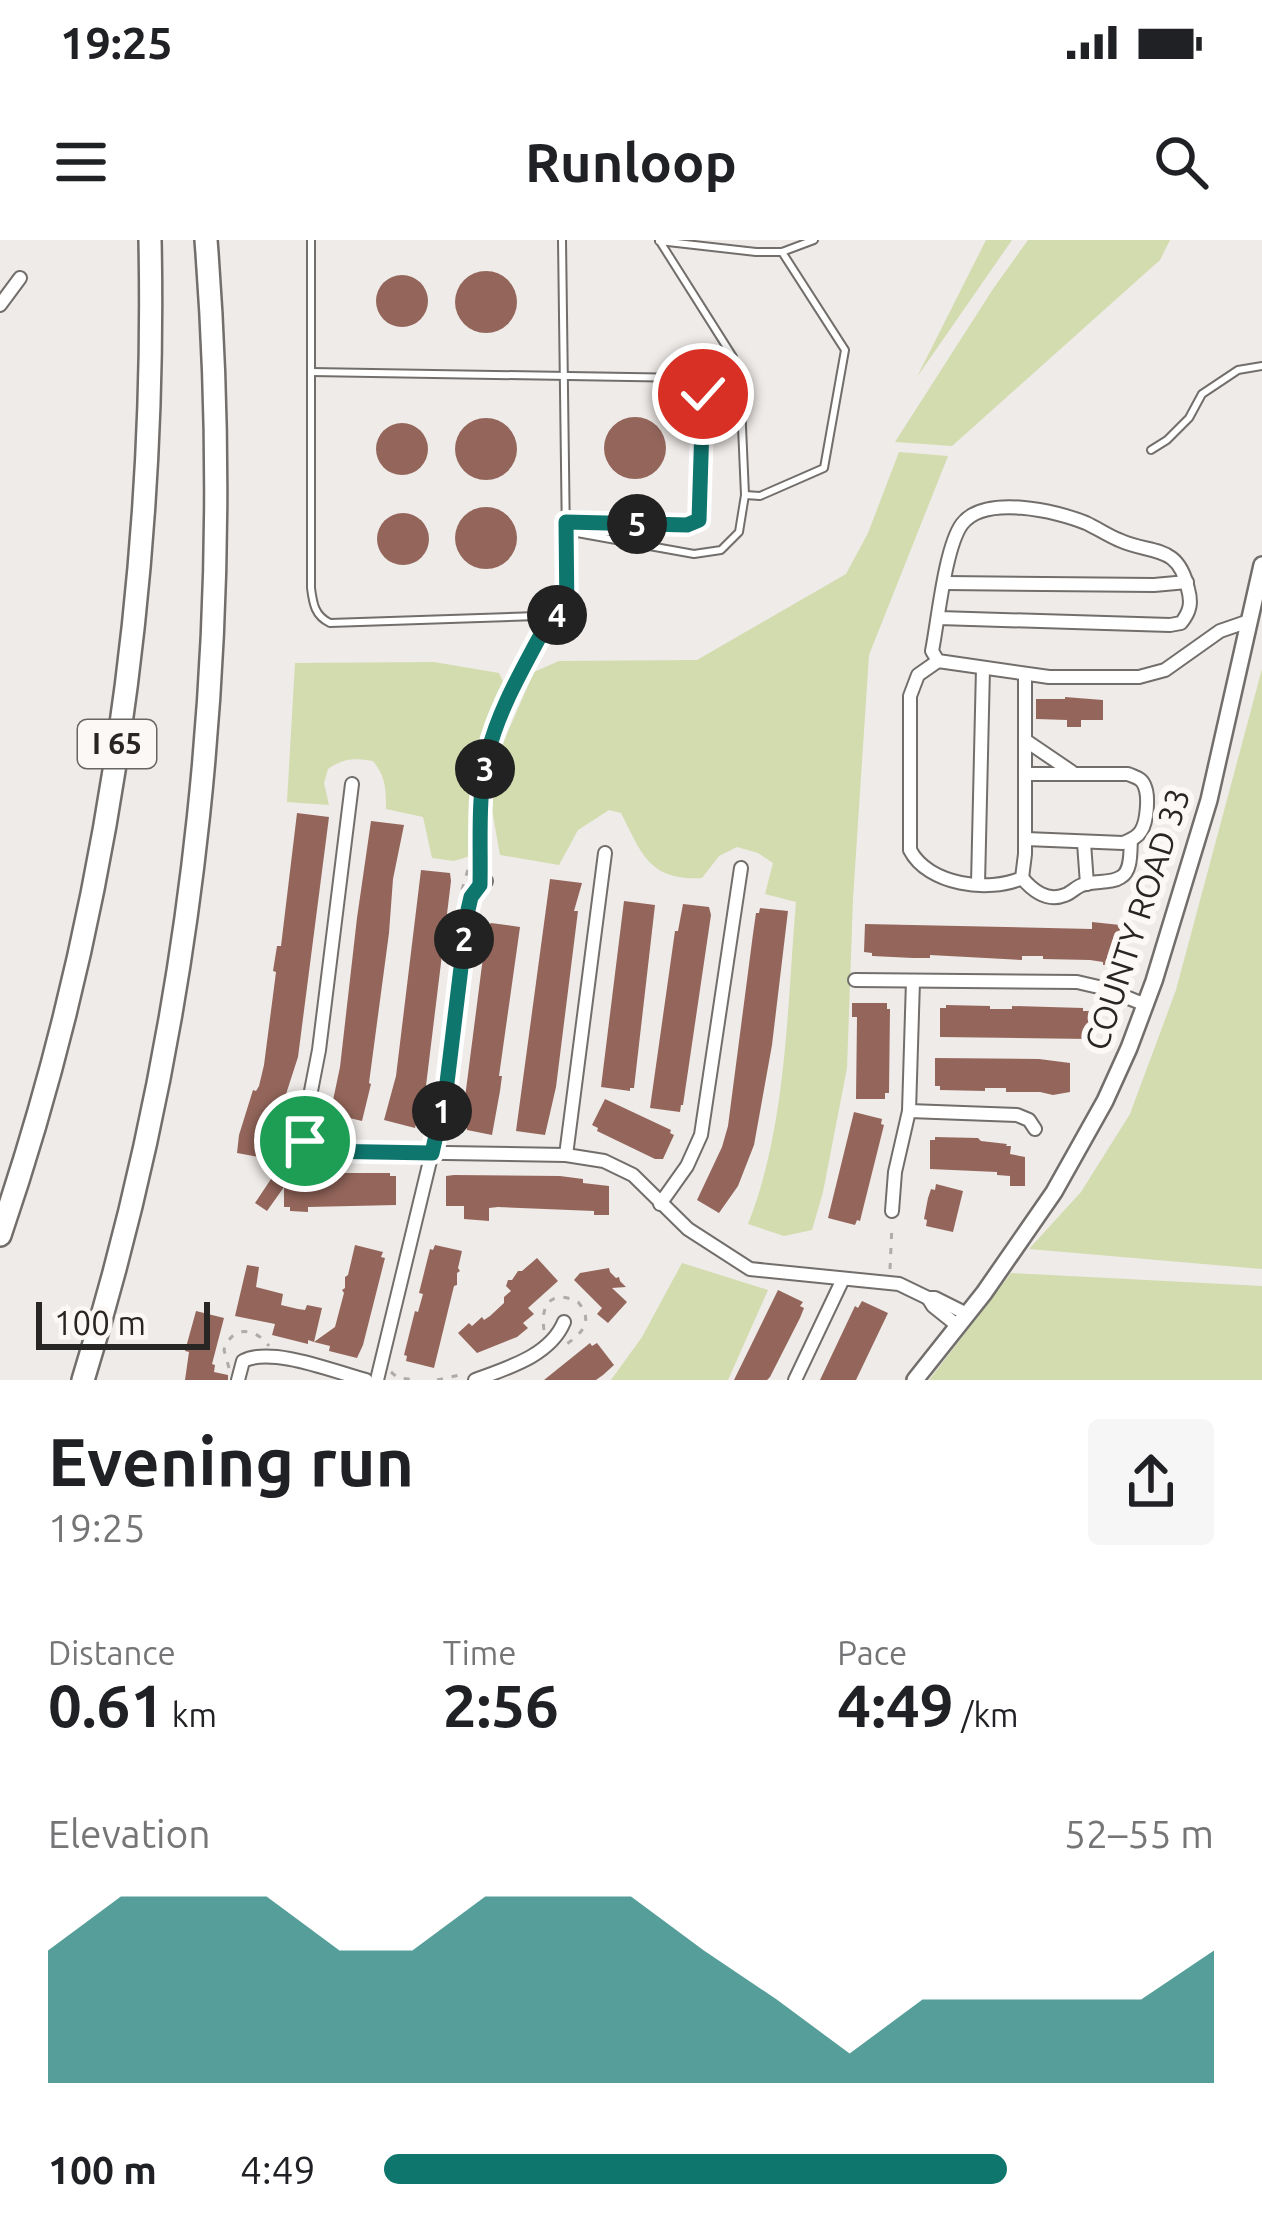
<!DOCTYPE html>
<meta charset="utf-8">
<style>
:root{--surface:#fff;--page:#f6f6f6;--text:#202124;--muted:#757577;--accent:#0f766e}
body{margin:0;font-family:Ubuntu,sans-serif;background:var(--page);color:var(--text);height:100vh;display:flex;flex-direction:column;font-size:45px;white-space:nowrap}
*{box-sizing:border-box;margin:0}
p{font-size:39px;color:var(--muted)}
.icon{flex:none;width:66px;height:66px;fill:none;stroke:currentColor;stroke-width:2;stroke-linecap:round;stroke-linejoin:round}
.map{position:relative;height:1140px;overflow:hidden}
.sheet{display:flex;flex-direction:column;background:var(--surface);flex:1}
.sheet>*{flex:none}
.scale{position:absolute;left:36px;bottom:30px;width:174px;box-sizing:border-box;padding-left:12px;border:6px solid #282625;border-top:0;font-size:33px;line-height:42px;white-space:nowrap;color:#282625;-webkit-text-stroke:9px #fcf8f5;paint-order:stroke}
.pin{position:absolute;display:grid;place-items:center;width:102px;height:102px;color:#fff;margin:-51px;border:6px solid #fff;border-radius:50%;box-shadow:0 3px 12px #0007}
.km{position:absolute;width:60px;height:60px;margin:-30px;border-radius:50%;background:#222;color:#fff;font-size:33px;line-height:60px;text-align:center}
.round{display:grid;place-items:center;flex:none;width:126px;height:126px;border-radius:12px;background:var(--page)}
.head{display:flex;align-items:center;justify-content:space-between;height:204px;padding:0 48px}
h1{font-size:66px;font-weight:600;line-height:90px}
.figures{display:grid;grid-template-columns:repeat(3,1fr);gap:18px;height:204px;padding:12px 48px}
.figures div{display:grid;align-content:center}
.figures b{font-size:60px;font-weight:600}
.figures small{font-size:33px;font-weight:400}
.figures p{font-size:33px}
.chart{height:336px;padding:24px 48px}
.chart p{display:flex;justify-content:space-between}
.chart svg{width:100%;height:216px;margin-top:12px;fill:var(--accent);opacity:.7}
ul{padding:0 48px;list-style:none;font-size:39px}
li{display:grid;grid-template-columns:192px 144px 1fr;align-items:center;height:90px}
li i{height:30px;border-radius:15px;background:var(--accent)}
.status{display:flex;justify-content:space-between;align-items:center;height:84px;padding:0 60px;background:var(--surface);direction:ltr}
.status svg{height:33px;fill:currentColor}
header{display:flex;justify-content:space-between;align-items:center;height:156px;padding:0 48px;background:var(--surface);font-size:54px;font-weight:600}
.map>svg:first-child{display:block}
.green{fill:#d2dcae}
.building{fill:#94665b}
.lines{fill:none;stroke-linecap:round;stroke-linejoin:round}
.service-casing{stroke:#716e6b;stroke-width:10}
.minor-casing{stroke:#716e6b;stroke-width:16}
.tertiary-casing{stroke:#716e6b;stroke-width:20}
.motorway-casing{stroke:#716e6b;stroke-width:26}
.path{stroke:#afaba9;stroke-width:3;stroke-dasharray:6 9;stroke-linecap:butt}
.service{stroke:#fff;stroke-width:6}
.minor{stroke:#fff;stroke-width:12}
.tertiary{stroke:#fff;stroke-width:15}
.motorway{stroke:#fff;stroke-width:21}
.route-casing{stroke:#fff;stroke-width:24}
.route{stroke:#0f766e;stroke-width:15}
.labels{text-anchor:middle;stroke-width:12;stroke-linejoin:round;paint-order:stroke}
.shield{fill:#fcf8f5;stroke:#686563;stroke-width:3}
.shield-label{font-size:30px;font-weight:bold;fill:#282625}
.street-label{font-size:33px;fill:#282625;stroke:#fcf8f5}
</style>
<div class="status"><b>19:25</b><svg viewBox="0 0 49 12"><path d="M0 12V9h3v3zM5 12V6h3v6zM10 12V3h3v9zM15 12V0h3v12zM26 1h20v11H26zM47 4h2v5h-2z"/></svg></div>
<header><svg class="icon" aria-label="menu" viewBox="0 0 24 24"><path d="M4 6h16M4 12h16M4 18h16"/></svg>Runloop<svg class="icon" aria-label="search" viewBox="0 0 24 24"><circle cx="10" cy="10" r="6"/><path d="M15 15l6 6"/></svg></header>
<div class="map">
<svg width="1262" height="1140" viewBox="0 0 1262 1140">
<rect width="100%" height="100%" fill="#efebe8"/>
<g class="green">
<path d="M986,0H1012L917,137Z"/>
<path d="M1028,0H1170L1160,20L952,206L895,202L993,49Z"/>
<path d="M899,212L948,216L869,415L853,659L847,828L823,952L812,990L784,996L748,984C787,886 787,767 796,662L765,654L773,623L758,613L737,607L719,616L702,638C649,641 642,614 621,573L609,570L578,590L559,625L500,615L492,570L496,519L534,432L559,421L697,420L846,334L868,293Z"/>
<path d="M434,422L499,433L505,446L472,539L477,614L454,621L432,618L423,577L386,569C386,549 386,537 373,521C354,518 344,518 328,529L324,543L329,565L287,562L295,423Z"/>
<path d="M1262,429V1029L1029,1009L1081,952L1130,874L1176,750Z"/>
<path d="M682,1023L768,1050L728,1140H611L642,1097Z"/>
<path d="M1011,1033L1262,1046V1140H929Z"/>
</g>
<g class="building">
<circle cx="486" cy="62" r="31"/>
<circle cx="402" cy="61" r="26"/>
<circle cx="635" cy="208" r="31"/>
<circle cx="486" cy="209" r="31"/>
<circle cx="402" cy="209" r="26"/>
<circle cx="486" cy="298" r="31"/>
<circle cx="403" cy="299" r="26"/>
<path d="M1065,457L1103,460V480H1081V487H1067V480L1036,479V459H1065Z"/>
<path d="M297,573L329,577L298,817L277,882L272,883L266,914L258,913L259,917L237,913L239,895L253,850L256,851L259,846L264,825L276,732L273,731L277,706H281Z"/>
<path d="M371,581L404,585L393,639L389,693L369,843L371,844L362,881L337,875V867L332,865L340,827L357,678Z"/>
<path d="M421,630L450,633L451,641L425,854L415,888L384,880L396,836Z"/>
<path d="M550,639L582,643L574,671H578L556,847L545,895L516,891Z"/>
<path d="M624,661L655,665L634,848H630V851L601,847Z"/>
<path d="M683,664L709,667L711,675L683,865H681L680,872L650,868L675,691H678Z"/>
<path d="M760,668L788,671L772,805L754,905L738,946L719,973L697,960L722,907L728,886L753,694L756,673H759Z"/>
<path d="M1092,682L1120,685V722L1103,725V722L1090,720L1043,719V716H1022V720L930,715V718H913L872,716V713L864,712L865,684L1092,689Z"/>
<path d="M491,683L520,687L499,836H502L500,851L492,895L467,890L466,882L462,881L487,686Z"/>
<path d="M852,763H887V769H890L889,853H885V859H856L857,777H852Z"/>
<path d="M946,765L990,766V769H1012V766L1083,768V771H1089V799L940,797V768H946Z"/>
<path d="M935,818L1039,819L1070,823V852L1053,855L1040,852H1006V848H985V851L940,850V846H935Z"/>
<path d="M605,859L671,890L670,893L674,895L663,919H655L597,891L598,888L592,885Z"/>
<path d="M854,872L882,879L881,884L884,885L860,981L857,980L855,985L828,978Z"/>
<path d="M935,897L978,898L981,901L1007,904L1006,906H1011L1010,914L1025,917V946H1010V936L997,935V932L930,929V900H935Z"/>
<path d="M337,933H390V936H396V965L308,967V972L290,971V967H284V947L267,971L255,963L273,936L279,941L318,943V936H337Z"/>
<path d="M454,935L560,936L583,939V943L609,946V975H594V971L498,967L489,968V981L464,979V966H446V936Z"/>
<path d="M936,944L963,951L953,992L926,986L927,980L924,979L928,958L931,949L935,950Z"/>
<path d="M355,1005L383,1012L381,1017L385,1018L363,1105L357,1118L329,1111L330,1106L314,1102L335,1087L344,1053L342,1050L345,1048V1037L348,1035Z"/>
<path d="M435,1005L462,1011L458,1028L460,1031L457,1033V1045L454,1046L434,1128L406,1121L407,1116L404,1115L415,1071L418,1072L423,1054L419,1053L430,1009L433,1010Z"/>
<path d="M537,1018L558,1041L528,1068L534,1074L523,1083L528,1088L517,1097L477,1113L458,1093L469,1083L472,1086L482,1077L484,1080L490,1076L504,1063V1057L511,1051L506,1046L508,1040H512L518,1031H522Z"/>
<path d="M247,1025L259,1027L256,1047L283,1054L281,1065L298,1069L305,1070L307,1065L322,1068L314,1102L308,1100V1104L272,1095L275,1084L235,1076Z"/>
<path d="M609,1028L610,1032L616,1038L619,1037L620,1041L626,1047L612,1048L627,1062L608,1083L597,1074L602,1068L574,1040L580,1033Z"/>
<path d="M778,1050L803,1062L800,1066L804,1068L800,1078L770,1137L767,1140H734Z"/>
<path d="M862,1061L888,1073L856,1140H820L855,1066L858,1068Z"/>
<path d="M196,1071L224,1078L212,1124L215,1125L214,1132L228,1135V1140H185L189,1112L185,1111Z"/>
<path d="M590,1103L592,1106L597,1103L614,1125L603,1135L596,1140H544Z"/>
</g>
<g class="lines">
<g class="service-casing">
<g id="service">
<path d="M311,0V348C313,364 315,376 330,383L567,375L562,0"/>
<path d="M659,1L756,12H782L814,0"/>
<path d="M311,132L690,138L699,142L703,154L699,280L687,285L566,282"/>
<path d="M1151,210L1167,200L1189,178L1202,154L1238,130L1262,126"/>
<path d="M745,255L760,256L824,228L845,110L782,12"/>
<path d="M566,291L694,314L721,310L739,292L745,255L741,164L733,117L659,0"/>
<path d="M480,645C481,602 477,555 488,513C499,464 529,419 551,375"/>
</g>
</g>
<g class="minor-casing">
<g id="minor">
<path d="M0,65L20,38"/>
<path d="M945,343L1154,345L1187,342"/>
<path d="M939,378L1170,385L1181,383C1190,372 1192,363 1188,349C1178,303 1152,315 1119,300C1107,295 1097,288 1086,283C1057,271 985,254 962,284C945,307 938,381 932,411L938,421L1049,437H1139L1165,430L1220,391L1249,381"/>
<path d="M938,421L918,435L910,456V610C928,645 989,653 1022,638L1025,614V434"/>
<path d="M1025,500L1072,532"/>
<path d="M1025,534H1128C1137,538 1142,538 1145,547C1149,557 1147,582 1141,591C1137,598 1130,600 1123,603L1026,599"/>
<path d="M352,544L319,810L303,892L306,901L319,911L566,915L604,921L633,935L688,989L750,1029L899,1044L928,1058H935L967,1074"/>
<path d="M1084,603L1087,644"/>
<path d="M1022,638C1033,651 1047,662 1065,655C1071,653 1076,647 1082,645C1094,640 1111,644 1121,637C1132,631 1130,611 1131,600"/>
<path d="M978,644L983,428"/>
<path d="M855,740L1077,742L1103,748L1146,765"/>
<path d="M909,871L1017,875L1029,880L1035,889"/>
<path d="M566,915L605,613"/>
<path d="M660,964L687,926L701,895L741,628"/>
<path d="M892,971L895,932L909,871L913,741"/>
<path d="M928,1058L933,1066L958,1086"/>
<path d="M238,1140L243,1121C272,1106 335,1132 366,1140"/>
<path d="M377,1140L443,867L468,670L475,651L486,641"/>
<path d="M475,1140C507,1128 550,1116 564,1082"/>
<path d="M795,1140L843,1039"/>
</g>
</g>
<g class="tertiary-casing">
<path id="tertiary" d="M915,1140L984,1053L1054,952L1105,861L1129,808L1154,741L1209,560L1262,325"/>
</g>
<g class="motorway-casing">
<g id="motorway">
<path d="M0,995C108,680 157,333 150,0"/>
<path d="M83,1140C197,772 236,384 206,0"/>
</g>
</g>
<g class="path">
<path d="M462,650L468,629"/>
<path d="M289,891C275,901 274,914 284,928L304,933L317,925"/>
<path d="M890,1029L892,985"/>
<path d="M544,1090C540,1064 552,1049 578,1062C594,1081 583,1093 565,1105"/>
<path d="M229,1128L224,1110C232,1085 255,1087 269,1106"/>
<path d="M391,1132L398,1138L417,1140"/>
<path d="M437,1140L464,1134"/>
</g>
<use href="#service" class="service"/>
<use href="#minor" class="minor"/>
<use href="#tertiary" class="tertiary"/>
<use href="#motorway" class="motorway"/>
</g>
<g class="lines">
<g class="route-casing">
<path id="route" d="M305,901L319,911L432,913L446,851L468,670L471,657L480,645C481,601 477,555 488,513C500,464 529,419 551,375H567L566,282L687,285L699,280L703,154"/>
</g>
<use href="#route" class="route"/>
</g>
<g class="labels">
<rect class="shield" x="78" y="480" width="78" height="48" rx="9"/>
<g class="shield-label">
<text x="117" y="514">I 65</text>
</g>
<g class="street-label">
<text transform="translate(1137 679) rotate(-72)" y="12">COUNTY ROAD 33</text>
</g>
</g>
</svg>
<div class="scale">100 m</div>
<div class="pin" style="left:305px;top:901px;background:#1e9e55"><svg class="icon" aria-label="arrive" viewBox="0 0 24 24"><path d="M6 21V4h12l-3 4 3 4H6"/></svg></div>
<div class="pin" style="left:703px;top:154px;background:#d93025"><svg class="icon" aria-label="check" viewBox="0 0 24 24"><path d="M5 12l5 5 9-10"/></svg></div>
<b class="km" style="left:442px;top:871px">1</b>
<b class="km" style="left:464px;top:699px">2</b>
<b class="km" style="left:485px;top:529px">3</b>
<b class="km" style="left:557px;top:375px">4</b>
<b class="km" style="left:637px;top:284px">5</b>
</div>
<section class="sheet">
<div class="head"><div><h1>Evening run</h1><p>19:25</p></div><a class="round"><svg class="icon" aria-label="share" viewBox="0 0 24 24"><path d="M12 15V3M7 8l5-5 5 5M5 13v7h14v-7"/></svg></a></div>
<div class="figures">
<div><p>Distance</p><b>0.61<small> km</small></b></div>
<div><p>Time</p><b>2:56</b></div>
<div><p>Pace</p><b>4:49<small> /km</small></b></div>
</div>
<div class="chart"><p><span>Elevation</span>52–55 m</p>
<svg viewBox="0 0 160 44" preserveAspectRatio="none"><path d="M0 44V17L10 6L20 6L30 6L40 17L50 17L60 6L70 6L80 6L90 17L100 27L110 38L120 27L130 27L140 27L150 27L160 17V44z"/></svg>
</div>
<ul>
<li><b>100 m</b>4:49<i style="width:75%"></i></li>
</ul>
</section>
